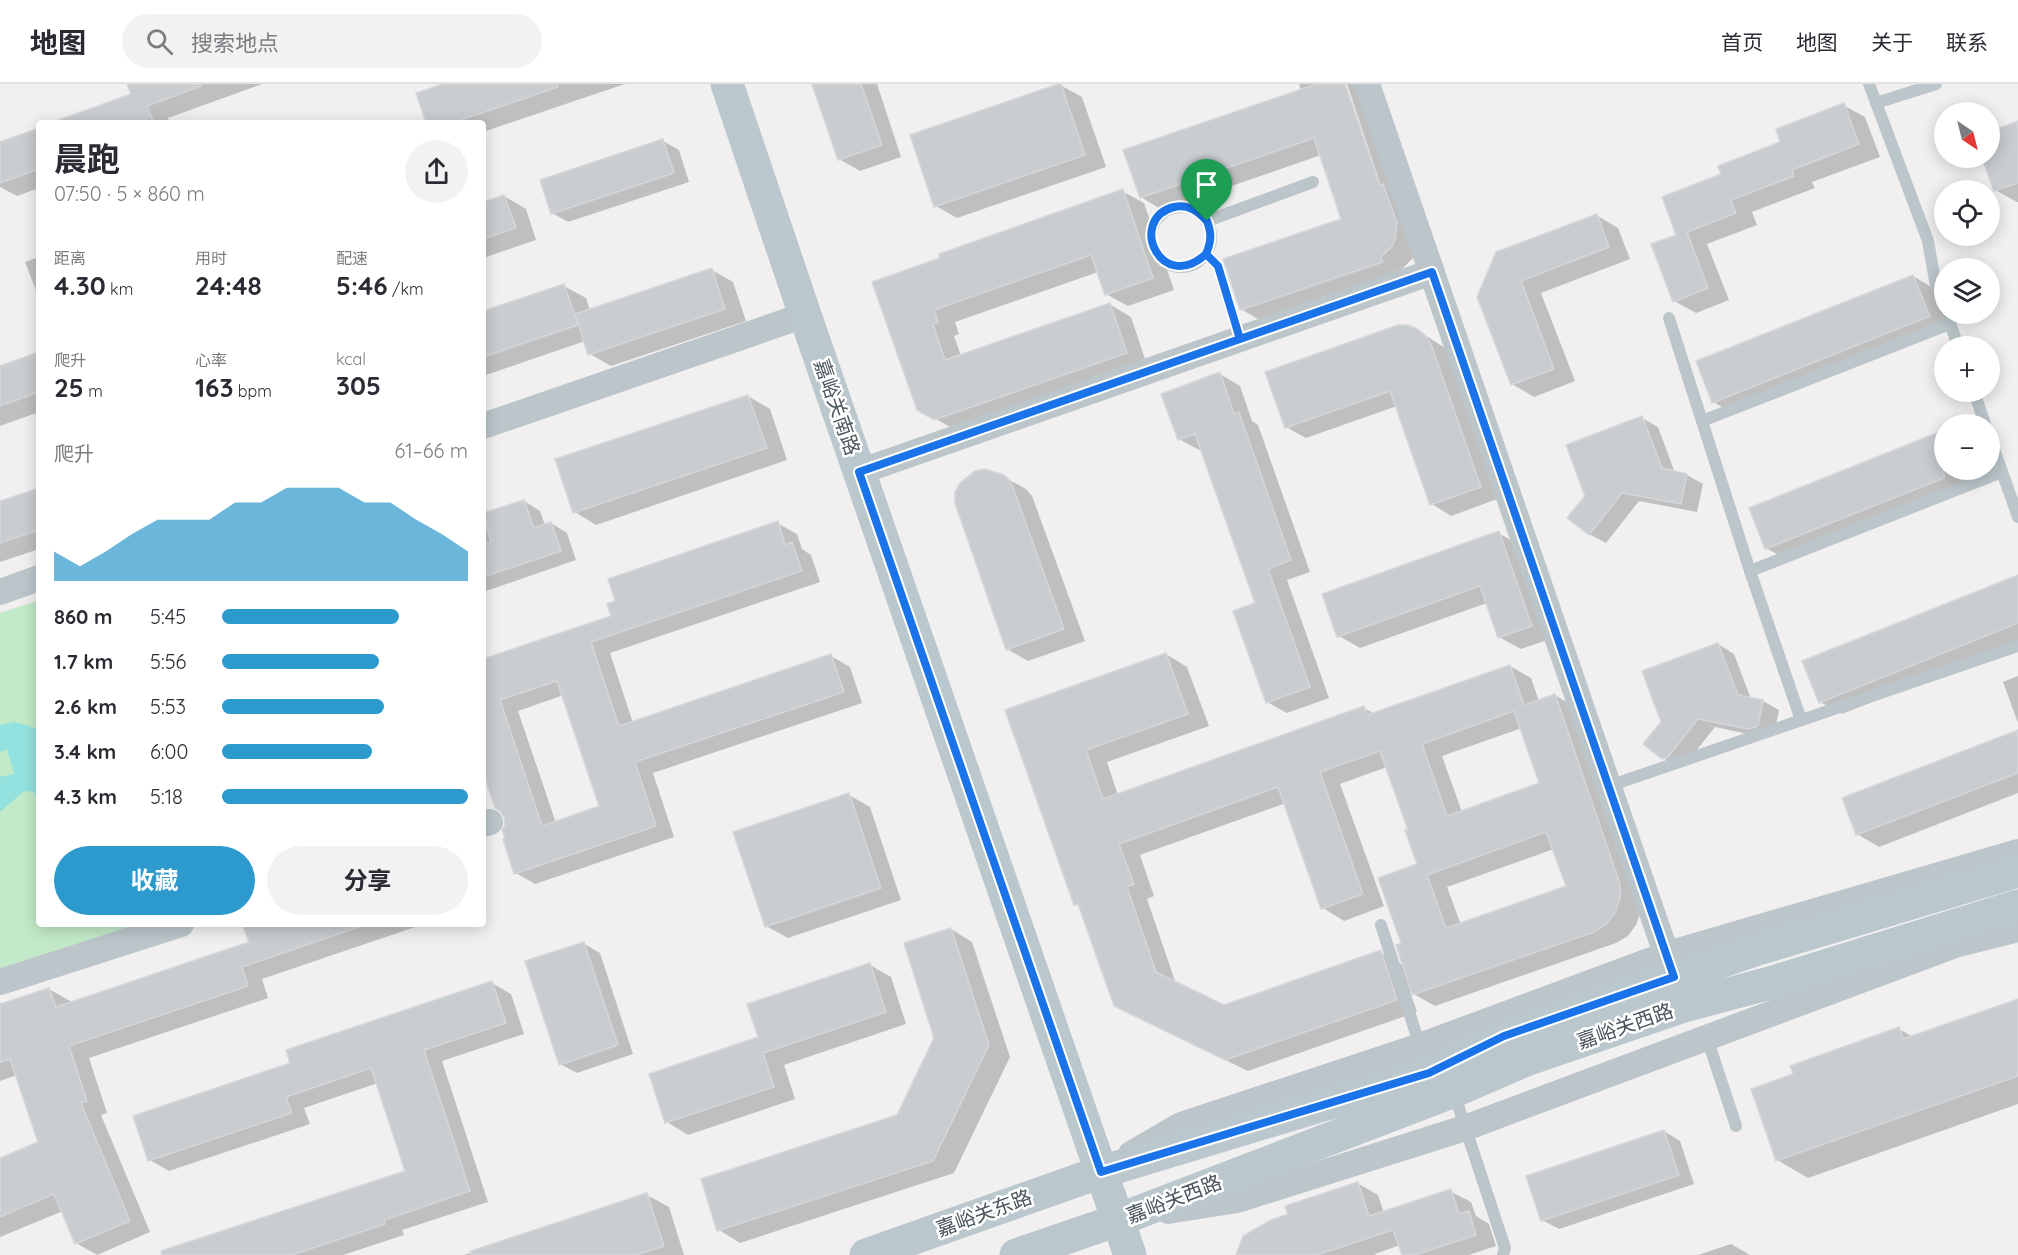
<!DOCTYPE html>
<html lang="zh">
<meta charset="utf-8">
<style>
:root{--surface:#fff;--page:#f2f2f3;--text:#2b2b33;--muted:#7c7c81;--line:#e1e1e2;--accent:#2d9acd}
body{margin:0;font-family:Quicksand,"Noto Sans SC",sans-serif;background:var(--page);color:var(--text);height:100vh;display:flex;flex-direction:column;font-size:22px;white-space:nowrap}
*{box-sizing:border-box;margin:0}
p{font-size:20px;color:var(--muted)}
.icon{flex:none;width:33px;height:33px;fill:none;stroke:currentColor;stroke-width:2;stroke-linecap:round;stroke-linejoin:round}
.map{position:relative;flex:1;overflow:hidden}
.drawer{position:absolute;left:36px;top:36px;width:450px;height:807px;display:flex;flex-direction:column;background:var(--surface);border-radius:6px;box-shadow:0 3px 15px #0003}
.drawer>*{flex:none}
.needle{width:39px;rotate:145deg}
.controls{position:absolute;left:1934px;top:18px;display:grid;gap:12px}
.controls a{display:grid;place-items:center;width:66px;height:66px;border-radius:50%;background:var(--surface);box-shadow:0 3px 15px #0003;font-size:30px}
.pin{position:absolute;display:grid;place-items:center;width:51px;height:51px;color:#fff;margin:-62px -26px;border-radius:50% 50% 50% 0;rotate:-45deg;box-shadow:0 0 6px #0007}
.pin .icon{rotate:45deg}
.round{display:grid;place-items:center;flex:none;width:63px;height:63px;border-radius:32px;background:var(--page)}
.overview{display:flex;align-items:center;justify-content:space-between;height:102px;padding:0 18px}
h1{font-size:33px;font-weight:700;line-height:45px}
.stats{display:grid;grid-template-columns:repeat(3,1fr);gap:9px;height:102px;padding:6px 18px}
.stats div{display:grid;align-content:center}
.stats b{font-size:26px;font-weight:700}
.stats small{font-size:16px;font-weight:400}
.stats p{font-size:16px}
.chart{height:168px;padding:12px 18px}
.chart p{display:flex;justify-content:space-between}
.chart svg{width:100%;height:108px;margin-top:6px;fill:var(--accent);opacity:.7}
.primary-button{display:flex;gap:12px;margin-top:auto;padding:12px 18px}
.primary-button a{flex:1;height:69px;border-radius:36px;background:var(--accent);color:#fff;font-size:24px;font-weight:700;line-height:69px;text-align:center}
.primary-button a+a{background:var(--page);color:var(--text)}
ul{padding:0 18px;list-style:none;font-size:20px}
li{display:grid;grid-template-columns:96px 72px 1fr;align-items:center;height:45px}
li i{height:15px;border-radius:8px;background:var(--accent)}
header{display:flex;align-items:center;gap:36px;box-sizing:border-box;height:84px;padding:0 30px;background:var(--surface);border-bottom:2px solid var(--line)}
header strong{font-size:28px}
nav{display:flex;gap:33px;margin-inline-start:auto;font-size:21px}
.search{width:420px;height:54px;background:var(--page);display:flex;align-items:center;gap:15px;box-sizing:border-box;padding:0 21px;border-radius:33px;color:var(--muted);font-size:22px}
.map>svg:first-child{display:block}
.green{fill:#c2eac8}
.water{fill:#94e2df}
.shadow{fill:#0003;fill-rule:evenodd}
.building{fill:#c9cdd0;stroke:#d4d7da;stroke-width:1.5;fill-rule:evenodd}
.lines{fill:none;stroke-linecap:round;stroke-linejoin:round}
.lane{stroke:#bcc6ca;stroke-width:12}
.street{stroke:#bcc6ca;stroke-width:26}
.secondary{stroke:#bac7cc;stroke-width:33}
.route-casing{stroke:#fff;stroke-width:12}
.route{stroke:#1a73e8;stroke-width:8}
.labels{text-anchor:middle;stroke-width:5;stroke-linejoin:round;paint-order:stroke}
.street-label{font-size:20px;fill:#49565a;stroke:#fff}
</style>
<header>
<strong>地图</strong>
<div class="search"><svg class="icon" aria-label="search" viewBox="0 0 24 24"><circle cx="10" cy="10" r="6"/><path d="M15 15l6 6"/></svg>搜索地点</div>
<nav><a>首页</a><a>地图</a><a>关于</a><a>联系</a></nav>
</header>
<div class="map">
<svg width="2018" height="1171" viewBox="0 0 2018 1171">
<rect width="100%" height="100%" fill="#f1eff0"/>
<path class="green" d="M39,516V840H158L0,894V529Z"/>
<path class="water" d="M15,638L39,645V719L34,708L24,707L0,728V693L14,690L7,665L0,668V641Z"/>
<g class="shadow">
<path d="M129,0H262L168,34L170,39H56L133,11Z"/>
<path d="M447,0H625L483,48V39H427Z"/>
<path d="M813,0H877L901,73L860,87L839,75Z"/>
<path d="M1299,0H1343L1381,109L1383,108L1347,0H1357L1416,168L1413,174L1402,185L1263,238L1241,225L1343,136L1321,71L1162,126L1141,113L1301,7Z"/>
<path d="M1060,1L1082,13L1106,83L957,134L936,122Z"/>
<path d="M1843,21L1865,33L1880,73L1812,98L1815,104L1752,128L1757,141L1707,160L1729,216L1696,229L1674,217L1678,152L1723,91L1782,59Z"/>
<path d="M2018,39V118H2017L1995,106L1984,74H1989V49Z"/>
<path d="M39,45V104L17,112L0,103V59Z"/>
<path d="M663,57L679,66L689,98L568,138L552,129Z"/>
<path d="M1122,107L1144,119L1174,206L1128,222L1106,210L1098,188L955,238L959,250L954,252L961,272L1109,220L1131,233L1147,281L957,347L918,325L874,198Z"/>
<path d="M504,112L526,125L536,156L483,174V120Z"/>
<path d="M1596,131L1618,144L1630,175L1541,209L1575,297L1534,313L1512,300L1479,213Z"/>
<path d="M39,173V211L37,209L25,178Z"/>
<path d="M712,186L733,198L746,237L611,282L590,270L585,257L483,292V229L564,202L586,214L590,226Z"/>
<path d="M1913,192L1935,205L1950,244L1735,330L1713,318Z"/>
<path d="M1417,246L1445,264L1500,414L1451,432L1432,420L1397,322L1306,354L1286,343Z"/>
<path d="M39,269V328L0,342V283Z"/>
<path d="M1220,290L1240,302L1252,337L1258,341L1310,488L1287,496L1329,614L1287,629L1267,618L1257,520L1202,365L1199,366L1179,355Z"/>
<path d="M748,312L770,325L787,376L596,441L575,428Z"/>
<path d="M1642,334L1658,343L1675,389L1687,391L1703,400L1697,428L1639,417L1606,459L1589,450Z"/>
<path d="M1944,348V386H1989V355L2003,391L1788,476L1766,464Z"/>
<path d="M1004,393L1026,405L1032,412L1085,557L1028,577L1007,565Z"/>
<path d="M39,406V465L0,478V419Z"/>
<path d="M524,417L540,427L545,441L551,439L567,449L576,476L483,508V431Z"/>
<path d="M777,439L797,450L802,465L811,471L820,498L610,569L633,639L831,572L850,583L862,619L653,689L674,753L535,800L516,789L507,755L506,733L483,684V577L613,533ZM564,611L601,723L556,739L518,627Z"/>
<path d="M1498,449L1520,461L1553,554L1521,565L1499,553L1487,519L1360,564L1339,552Z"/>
<path d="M2018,493V560L1842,630L1820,618Z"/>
<path d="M1718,560L1734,570L1751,615L1763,617L1779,626L1774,651L1766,654L1715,643L1684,682L1679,683L1663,674Z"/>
<path d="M1166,570L1187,583L1209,642L1107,678L1118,711L1364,624L1375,630L1510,582L1531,594L1539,617L1555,611L1576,624L1641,827L1636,841L1628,852L1616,859L1435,922L1410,908L1417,928L1248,987L1137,933L1115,921L1081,823L1076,820L1007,627ZM1522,644L1541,700L1462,728L1442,672ZM1387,683L1410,746L1419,781L1403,860L1404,882L1380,868L1224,923L1176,900L1147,815L1154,812L1140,771L1286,719L1323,824L1344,837L1384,822L1340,700ZM1554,765L1567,803L1461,841L1447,803Z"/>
<path d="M2018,592V639L2003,598Z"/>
<path d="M2018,648V709L1879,763L1857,750Z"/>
<path d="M849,711L870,723L901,816L788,854L766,842Z"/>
<path d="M244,840H424L262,895L268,914L89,974L107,1029L101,1031L150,1148L97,1171L76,1159L63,1127L0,1153V1075L40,1058L17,991L0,997V922L49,905L70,917L71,920L250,859Z"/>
<path d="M951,845L972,858L1010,973L954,1089L740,1159L719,1146L898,1033L936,954Z"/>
<path d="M583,859L600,869L633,970L577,989L560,980Z"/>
<path d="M870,881L891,893L906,940L784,981L795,1015L688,1051L667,1038L760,954Z"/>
<path d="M492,899L511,910L524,950L442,977L488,1118L402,1146L404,1151L343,1171H182L407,1088L378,999L304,1024L310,1040L169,1087L150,1076L292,980Z"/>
<path d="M2018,916V1020L1808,1094L1777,1076L1795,991L1899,945L1913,953Z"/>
<path d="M1664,1047L1680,1057L1694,1100L1559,1145L1542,1136Z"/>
<path d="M1357,1099L1378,1111L1384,1129L1450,1107L1471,1118L1476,1132L1489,1140L1496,1162L1469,1171H1403L1400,1161L1375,1170L1376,1171H1237L1290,1131Z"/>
<path d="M647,1111L669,1123L684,1171H464Z"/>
<path d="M1731,1160L1750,1171H1698Z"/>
</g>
<g class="building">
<path d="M127,0H200L201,2L147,22L154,39H59V36L131,10Z"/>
<path d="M443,0H557L558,3L452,39H426L416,9Z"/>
<path d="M812,0H861L882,61L838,76Z"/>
<path d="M1058,0H1061L1085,71L934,123L910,51Z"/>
<path d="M1317,0H1345L1380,101L1383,100L1397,139L1395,155L1392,162L1381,173L1383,178L1240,226L1223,175L1341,135L1314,54L1140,114L1123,66Z"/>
<path d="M1844,19L1859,60L1792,86L1794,92L1731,116L1736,129L1687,148L1708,204L1673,218L1651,160L1676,151L1662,113L1721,90L1718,82L1780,58L1776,45Z"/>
<path d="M2018,37V99L1994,107L1982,74H1989V48Z"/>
<path d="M39,44V85L0,99V58Z"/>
<path d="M663,55L674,89L551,130L540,96Z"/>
<path d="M1123,105L1153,194L1105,211L1091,171L934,226L938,238L933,240L945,276L1110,219L1127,269L934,336L917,326L872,198L940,174L939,170Z"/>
<path d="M504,111L516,144L483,155V118Z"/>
<path d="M1597,130L1609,163L1521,197L1554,285L1511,301L1477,213L1496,168Z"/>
<path d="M712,184L725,225L588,271L575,230Z"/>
<path d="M1913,191L1930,232L1712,319L1696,277Z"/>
<path d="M564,200L578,241L483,273V227Z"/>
<path d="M1398,241H1408L1417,245L1425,251L1431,260L1481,403L1430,421L1390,307L1285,344L1265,288Z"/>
<path d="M39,268V308L0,322V282Z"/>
<path d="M1220,288L1234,330L1239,328L1291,476L1268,485L1310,603L1266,619L1233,527L1255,519L1195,350L1178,356L1161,310Z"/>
<path d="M748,311L767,364L573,429L555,375Z"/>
<path d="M1642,332L1662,384L1687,390L1681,420L1622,409L1589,451L1567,434L1585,412L1566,361Z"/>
<path d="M1944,346V394L1765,465L1749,424Z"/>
<path d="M985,385L1004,391L1011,398L1064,545L1006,566L955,419V408L960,399L975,387Z"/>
<path d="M39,404V446L0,459V417Z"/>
<path d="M524,416L534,444L551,438L561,467L483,493V461L491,458L483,429Z"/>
<path d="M778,437L785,461L792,458L802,487L591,558L619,642L831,570L844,608L635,678L656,742L514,790L503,755L505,754L502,746L505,741L504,733L501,728L495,724L483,688V575L611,532L607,520L615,517L608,495ZM557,597L599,722L542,742L500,616Z"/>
<path d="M1499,447L1532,542L1498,554L1480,502L1337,553L1322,510Z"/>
<path d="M2018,491V539L1819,619L1802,577Z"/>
<path d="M1718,559L1738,611L1763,616L1758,642L1749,645L1698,635L1668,673L1662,675L1643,660L1661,638L1642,587Z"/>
<path d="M1166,569L1188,630L1086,666L1103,715L1364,622L1367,631L1510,581L1524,621L1555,610L1620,800V815L1615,829L1606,840L1594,848L1412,911L1396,861L1401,859L1378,794L1417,780L1405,746H1408L1380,667L1320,688L1363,810L1321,825L1278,703L1119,760L1134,800L1127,803L1156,888L1224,921L1381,866L1397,916L1225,976L1114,922L1078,820L1074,821L1005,626ZM1514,627L1539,699L1447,732L1422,660ZM1546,748L1566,802L1446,844L1427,791Z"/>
<path d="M2018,646V689L1856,751L1842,714Z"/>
<path d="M849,709L881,804L765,843L733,748Z"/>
<path d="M242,840H359V843L242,883L248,902L69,962L87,1017L81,1019L130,1137L75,1160L54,1110L0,1133V1074L38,1058L10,975L0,978V920L49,904L56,923L249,858Z"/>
<path d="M951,844L989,961L933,1077L717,1147L701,1095L897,1031L934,954L904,859Z"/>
<path d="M584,858L618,961L559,981L525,877Z"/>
<path d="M870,879L886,928L763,969L774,1003L665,1039L649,990L758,953L747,920Z"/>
<path d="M492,897L506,939L424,966L470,1107L384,1136L385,1140L292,1171H162L161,1167L405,1087L371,984L286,1013L292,1029L148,1077L133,1032L290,979L286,966Z"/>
<path d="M2018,915V992L1776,1077L1751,1005L1793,990L1790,982L1899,943L1903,955Z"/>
<path d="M1664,1046L1679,1091L1541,1137L1526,1092Z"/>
<path d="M1358,1098L1369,1132L1451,1105L1459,1130L1469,1127L1476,1151L1415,1171H1402L1393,1146L1317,1171H1236L1243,1152L1271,1136L1288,1130L1285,1122Z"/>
<path d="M647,1109L664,1162L636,1171H471V1167Z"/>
</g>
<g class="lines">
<g class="lane">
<path d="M1869,0L1928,157L1935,197L1944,222"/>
<path d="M1876,19L1936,0"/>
<circle cx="1181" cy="153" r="30"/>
<path d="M1207,137L1313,98"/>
<path d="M1206,170L1218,182L1240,255"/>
<path d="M1948,233L1958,262"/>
<path d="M1669,234L1750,487L1801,636"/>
<path d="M1974,308L1985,340"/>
<path d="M1702,337L1950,240"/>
<path d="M1989,351L2018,433"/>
<path d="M1750,487L2002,388"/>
<path d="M1609,702L2018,562"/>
<path d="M1381,841L1421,965"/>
<path d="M1707,954L1736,1042"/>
<path d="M1454,1009L1505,1164L1503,1171"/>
</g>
<g class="street">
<path d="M1367,0L1680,910"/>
<path d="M483,342L805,231"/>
<path d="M859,388L1432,188"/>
<path d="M0,508L39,494"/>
<path d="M483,740L490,738"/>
<path d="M0,898L181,840"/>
<path d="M1131,1070L1181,1041L1420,962L1668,870L2018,768"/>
<path d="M1168,1127L1237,1116L1465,1044L1955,861L2018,845"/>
</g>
<g class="secondary">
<path d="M727,0L805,231L1130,1171"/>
<path d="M866,1171L1101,1088L1429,989L1504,952L1758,865L2018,787"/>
<path d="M1016,1171L1118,1136L1454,1007L1526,976L1684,922L1770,899L2018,822"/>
</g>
</g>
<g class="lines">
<g class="route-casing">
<path id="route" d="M1207,137C1212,150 1211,158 1206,170L1218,182L1240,255L859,388L1101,1088L1429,989L1504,952L1674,893L1432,188L1240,255L1218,182L1206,170C1161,211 1127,135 1174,123C1188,120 1198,127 1207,137"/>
</g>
<use href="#route" class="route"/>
</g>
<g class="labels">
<g class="street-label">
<text transform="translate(837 323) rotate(71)" y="7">嘉峪关南路</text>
<text transform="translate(1625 942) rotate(-19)" y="7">嘉峪关西路</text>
<text transform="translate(1174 1115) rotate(-21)" y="7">嘉峪关西路</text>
<text transform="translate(984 1129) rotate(-20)" y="7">嘉峪关东路</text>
</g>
</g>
</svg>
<div class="controls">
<a><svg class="needle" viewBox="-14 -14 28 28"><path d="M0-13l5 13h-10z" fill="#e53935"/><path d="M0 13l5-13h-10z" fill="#7c7c81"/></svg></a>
<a><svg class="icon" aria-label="locate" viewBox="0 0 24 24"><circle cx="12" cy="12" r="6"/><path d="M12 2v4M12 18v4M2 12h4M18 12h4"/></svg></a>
<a><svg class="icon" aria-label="layers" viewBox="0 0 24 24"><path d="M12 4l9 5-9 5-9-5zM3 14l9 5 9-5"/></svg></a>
<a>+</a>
<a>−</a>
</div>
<div class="pin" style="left:1207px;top:137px;background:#1e9e55"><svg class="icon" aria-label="arrive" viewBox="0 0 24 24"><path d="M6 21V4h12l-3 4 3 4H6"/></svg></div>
<section class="drawer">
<div class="overview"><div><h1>晨跑</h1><p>07:50 · 5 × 860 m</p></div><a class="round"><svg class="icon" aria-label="share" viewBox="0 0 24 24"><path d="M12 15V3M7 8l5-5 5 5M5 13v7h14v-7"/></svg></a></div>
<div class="stats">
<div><p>距离</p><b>4.30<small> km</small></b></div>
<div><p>用时</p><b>24:48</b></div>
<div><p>配速</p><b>5:46<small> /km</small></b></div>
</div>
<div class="stats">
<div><p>爬升</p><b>25<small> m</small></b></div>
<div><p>心率</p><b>163<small> bpm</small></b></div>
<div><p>kcal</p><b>305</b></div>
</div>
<div class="chart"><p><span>爬升</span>61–66 m</p>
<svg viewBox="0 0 160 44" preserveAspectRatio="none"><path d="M0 44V32L10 38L20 32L30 25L40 19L50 19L60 19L70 12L80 12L90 6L100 6L110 6L120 12L130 12L140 19L150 25L160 32V44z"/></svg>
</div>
<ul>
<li><b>860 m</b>5:45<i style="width:72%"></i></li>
<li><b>1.7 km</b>5:56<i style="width:64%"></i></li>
<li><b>2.6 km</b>5:53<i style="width:66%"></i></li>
<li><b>3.4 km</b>6:00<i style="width:61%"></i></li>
<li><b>4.3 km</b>5:18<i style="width:100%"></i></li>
</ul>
<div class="primary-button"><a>收藏</a><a>分享</a></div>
</section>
</div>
